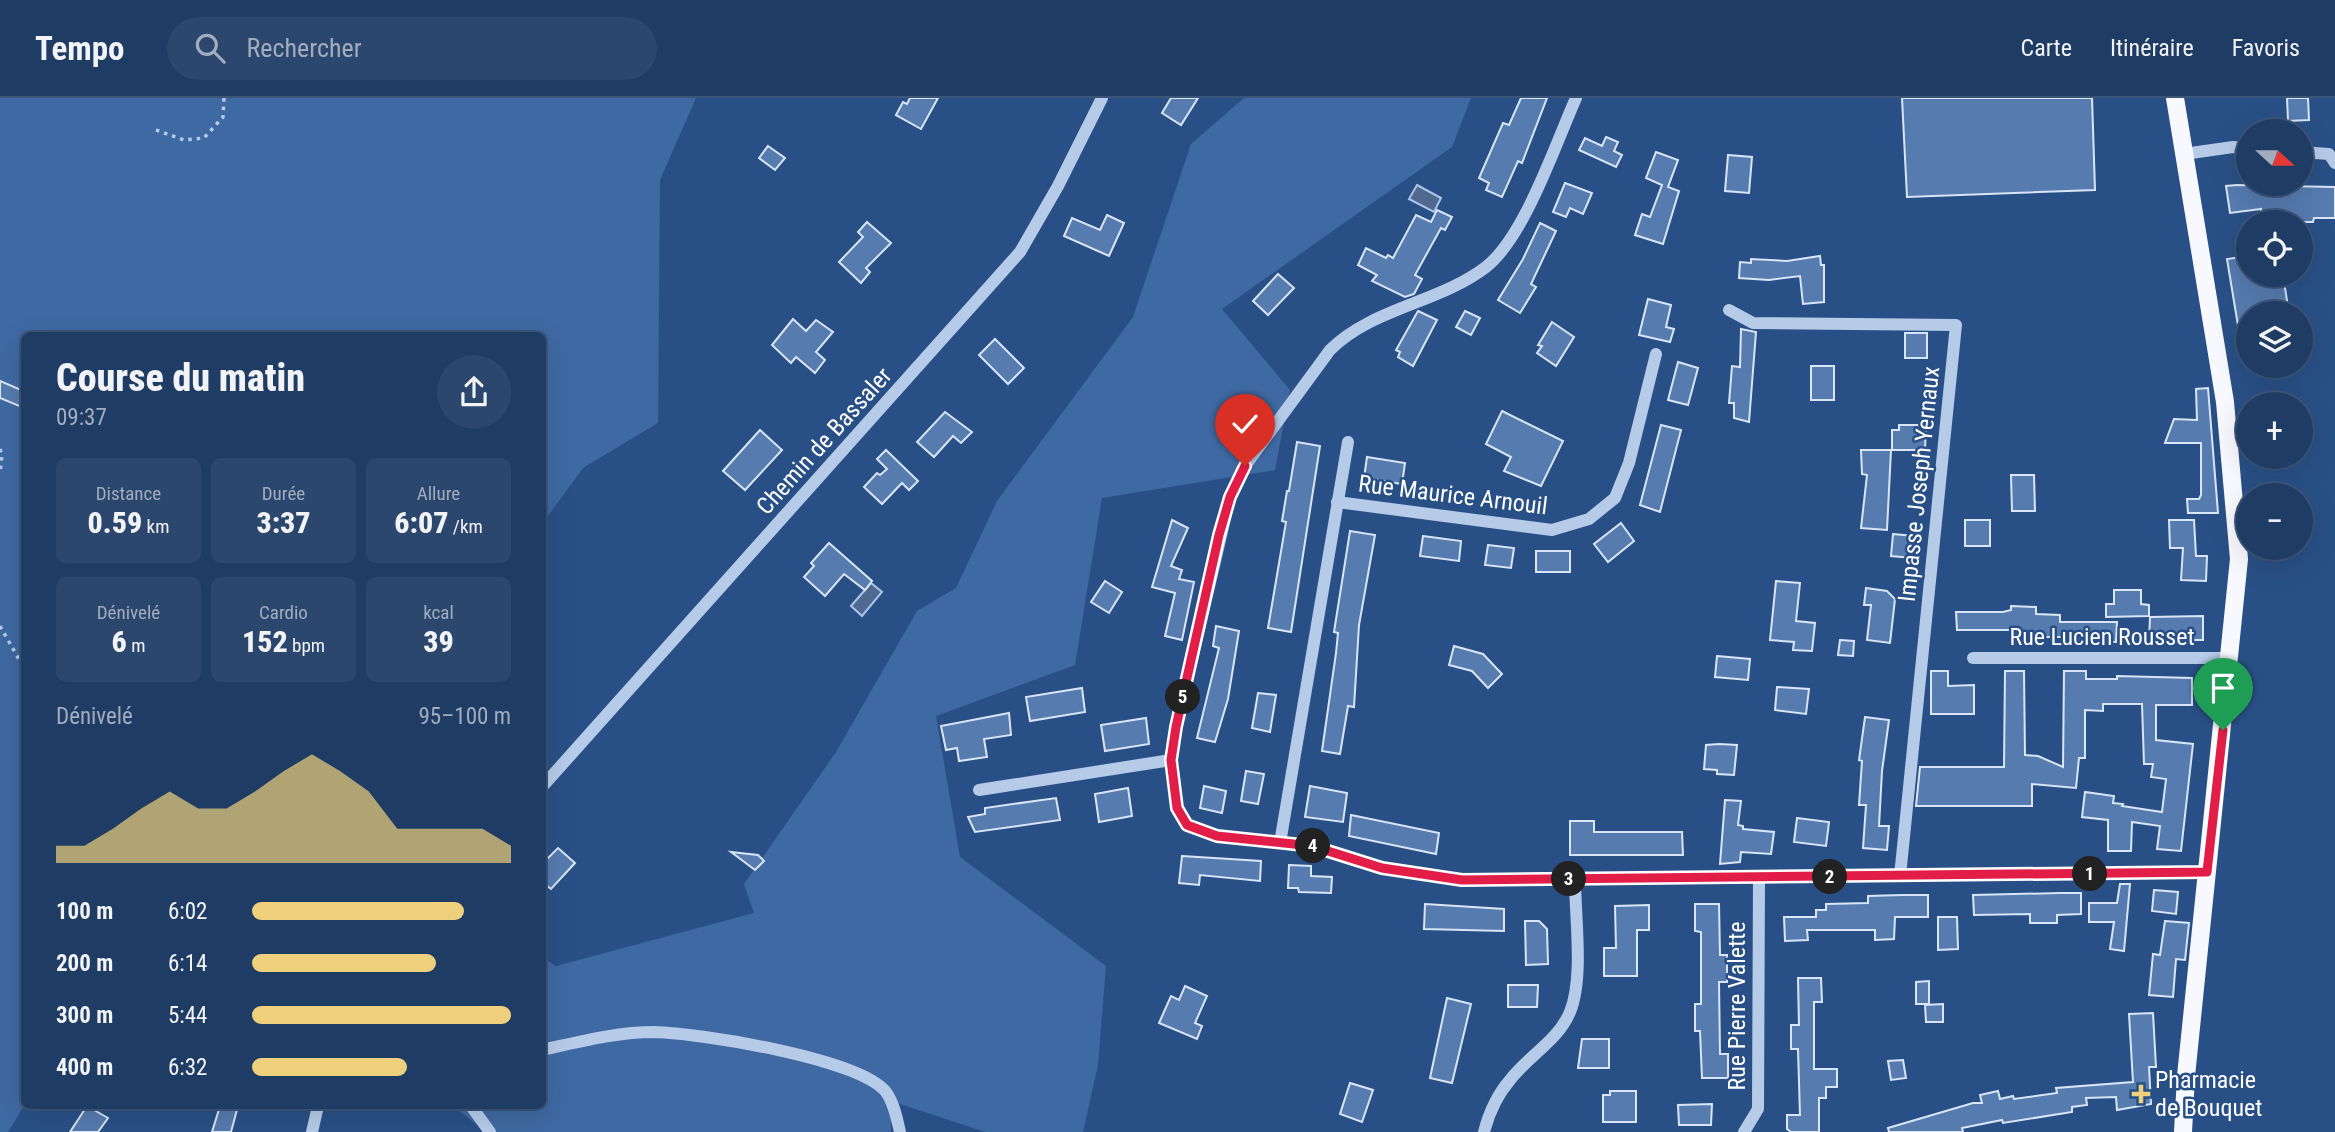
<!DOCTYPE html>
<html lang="fr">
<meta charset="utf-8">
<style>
:root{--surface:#1f3c64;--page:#2c476d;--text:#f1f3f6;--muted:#a1adbf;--line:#3c5678;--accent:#eed07c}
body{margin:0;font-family:"Roboto Condensed",sans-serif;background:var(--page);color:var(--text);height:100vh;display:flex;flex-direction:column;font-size:26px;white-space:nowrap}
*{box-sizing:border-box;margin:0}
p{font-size:23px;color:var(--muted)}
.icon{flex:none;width:38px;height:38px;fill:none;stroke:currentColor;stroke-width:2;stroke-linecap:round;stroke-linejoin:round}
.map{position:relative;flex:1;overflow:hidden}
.drawer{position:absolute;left:21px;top:234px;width:525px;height:777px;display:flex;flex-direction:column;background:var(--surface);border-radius:10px;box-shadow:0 7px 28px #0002,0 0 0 2px var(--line)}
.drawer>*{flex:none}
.needle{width:46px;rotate:111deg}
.tools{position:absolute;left:2236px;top:21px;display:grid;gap:14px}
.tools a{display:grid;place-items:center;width:77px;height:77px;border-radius:50%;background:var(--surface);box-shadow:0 7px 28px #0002,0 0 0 2px var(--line);font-size:35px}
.pin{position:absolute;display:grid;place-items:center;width:60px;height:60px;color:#fff;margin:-72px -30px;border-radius:50% 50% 50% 0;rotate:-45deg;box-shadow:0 0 7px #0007}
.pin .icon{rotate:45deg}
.km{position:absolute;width:35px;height:35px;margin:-18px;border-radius:50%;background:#222;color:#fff;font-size:19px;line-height:35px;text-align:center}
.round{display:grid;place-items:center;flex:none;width:74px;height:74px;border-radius:37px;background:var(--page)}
.headline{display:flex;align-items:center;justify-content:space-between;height:119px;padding:0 35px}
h1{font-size:38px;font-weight:800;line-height:52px}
.stats{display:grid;grid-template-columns:repeat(3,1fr);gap:10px;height:119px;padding:7px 35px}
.stats div{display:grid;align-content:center;border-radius:10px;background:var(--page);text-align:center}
.stats b{font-size:30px;font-weight:800}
.stats small{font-size:19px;font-weight:400}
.stats p{font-size:19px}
.chart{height:196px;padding:14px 35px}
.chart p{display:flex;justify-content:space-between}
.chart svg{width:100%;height:126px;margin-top:7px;fill:var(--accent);opacity:.7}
ul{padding:0 35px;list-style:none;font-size:23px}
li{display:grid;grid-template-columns:112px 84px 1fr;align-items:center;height:52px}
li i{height:18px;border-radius:9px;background:var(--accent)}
header{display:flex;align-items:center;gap:42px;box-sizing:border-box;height:98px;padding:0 35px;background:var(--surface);border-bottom:2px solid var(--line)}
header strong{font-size:33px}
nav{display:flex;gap:38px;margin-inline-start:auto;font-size:24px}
.search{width:490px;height:63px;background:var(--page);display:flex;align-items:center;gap:18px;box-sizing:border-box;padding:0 24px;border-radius:38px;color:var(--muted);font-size:26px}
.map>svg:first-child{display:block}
.green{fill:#3e69a2}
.water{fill:#4f6990;stroke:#aac5e8;stroke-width:2}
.building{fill:#567baf;stroke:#d8e5f6;stroke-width:2}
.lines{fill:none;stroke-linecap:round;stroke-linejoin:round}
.path{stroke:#b5cbe8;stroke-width:3.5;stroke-dasharray:3.5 5;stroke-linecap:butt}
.minor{stroke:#b5cbe8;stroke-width:12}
.major{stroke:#f7f9fe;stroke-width:18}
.route-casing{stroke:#fff;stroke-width:14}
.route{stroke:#e11d48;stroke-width:9}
.poi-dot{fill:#eed07c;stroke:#295086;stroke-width:2.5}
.labels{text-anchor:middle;stroke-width:5;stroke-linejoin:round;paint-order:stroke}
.street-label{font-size:24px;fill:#fff;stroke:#295086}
.poi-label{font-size:24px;fill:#fff;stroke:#295086;text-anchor:start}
</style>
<header>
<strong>Tempo</strong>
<div class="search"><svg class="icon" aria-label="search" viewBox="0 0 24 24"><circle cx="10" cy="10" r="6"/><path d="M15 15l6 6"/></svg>Rechercher</div>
<nav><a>Carte</a><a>Itinéraire</a><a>Favoris</a></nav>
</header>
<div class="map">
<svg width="2335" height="1034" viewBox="0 0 2335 1034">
<rect width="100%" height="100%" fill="#295086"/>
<g class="green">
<path d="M0,0H696L660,82L658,325L583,370L543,425L542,238H24V1008L8,1034H0Z"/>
<path d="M1244,0H1471L1452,49L1222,211L1290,292L1275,372L1102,400L1075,567L936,618L960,759L1106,868L1098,967L1083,1034H985L891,1003V1034H486L453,1008H542L543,860L556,868L754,815L744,786L836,654L917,513L956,490L997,403L1133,219L1191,46Z"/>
</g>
<g class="water">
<path d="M1417,87L1441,100L1434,114L1409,101Z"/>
<path d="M871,485L882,494L862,518L851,508Z"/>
</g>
<g class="building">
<path d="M910,0H938L921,31L896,17L903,4L907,6Z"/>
<path d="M1171,0H1198L1181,27L1162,15Z"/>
<path d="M1521,0H1547L1522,65L1518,63L1502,99L1486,92L1489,85L1479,80L1503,25L1509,27Z"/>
<path d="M1902,0H2092L2095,92L1907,99Z"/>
<path d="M2287,0H2308L2309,22L2288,23Z"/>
<path d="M1606,39L1618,44L1614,53L1622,57L1616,69L1579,52L1585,40L1602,48Z"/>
<path d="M768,48L785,60L775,72L759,60Z"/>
<path d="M1656,54L1678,62L1668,89L1679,93L1663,146L1635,137L1642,116L1650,119L1662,87L1646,80Z"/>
<path d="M1728,57L1752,59L1749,95L1725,93Z"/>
<path d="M1565,85L1592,95L1583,116L1570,110L1566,119L1553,114Z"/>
<path d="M2237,87L2335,89V120H2314L2313,124H2261V111L2230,115L2226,88Z"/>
<path d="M1437,112L1452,119L1445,132L1441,130L1415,177L1422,181L1414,196L1405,199L1372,183L1377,177L1358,167L1366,150L1386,160L1388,157L1393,160L1416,117L1431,124Z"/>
<path d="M1107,117L1124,125L1109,158L1064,138L1072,120L1100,132Z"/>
<path d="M867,124L891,145L866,170L870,174L861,185L839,164L863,139L858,134Z"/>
<path d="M1540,125L1556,133L1531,186L1536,189L1520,215L1498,202L1523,161Z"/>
<path d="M1820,158L1821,167H1824V204L1803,206L1800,178L1769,182L1739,180L1740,164L1751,165V161L1787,163Z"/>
<path d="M2249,158V177H2283L2288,209L2286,215H2249V245L2241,246L2227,161Z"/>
<path d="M1278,176L1294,190L1268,217L1253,203Z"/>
<path d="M1648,201L1671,207L1666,229L1674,231L1670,244L1639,237Z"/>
<path d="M1418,213L1437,222L1413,268L1398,259L1400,254L1396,252Z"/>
<path d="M1465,213L1480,220L1471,237L1456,229Z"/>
<path d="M793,221L806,233L816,222L833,234L816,254L825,262L815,275L796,259L791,265L772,247Z"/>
<path d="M1552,224L1574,239L1556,268L1537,255L1542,248L1538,247Z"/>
<path d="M1741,231L1756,234L1749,324L1734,320V305H1729L1732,268L1740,269Z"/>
<rect x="1905" y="235" width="22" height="25"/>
<path d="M995,241L1024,270L1008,286L979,257Z"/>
<path d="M1678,264L1698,270L1688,307L1668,302Z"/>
<rect x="1811" y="268" width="23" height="34"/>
<path d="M0,283L21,292L24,310L0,300Z"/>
<path d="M2208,290L2218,415H2188L2187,401H2199L2201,397V345H2165L2174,321L2197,322L2196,291Z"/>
<path d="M1502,313L1563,343L1541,388L1504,373L1511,359L1486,346Z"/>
<path d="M945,314L972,334L961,345L953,338L934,359L917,344Z"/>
<path d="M1661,327L1681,332L1660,414L1640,407Z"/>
<path d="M1899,327H1926L1925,352H1892V332H1899Z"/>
<path d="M760,332L782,352L745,392L723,373Z"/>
<path d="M1297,344L1320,348L1291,534L1268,530L1286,424L1282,423L1287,393H1289Z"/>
<path d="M886,352L918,383L909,392L902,385L882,406L864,389L877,375L880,377L887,371L877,361Z"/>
<path d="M1861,352H1891L1887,432L1861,430L1867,377L1862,376Z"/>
<path d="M1367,359L1405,365L1402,386L1364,380Z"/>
<path d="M2011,377H2034L2035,413H2012Z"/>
<path d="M1172,422L1188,430L1171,468L1182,472L1179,481L1194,484L1182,542L1165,538L1175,495L1152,489Z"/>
<rect x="1965" y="422" width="25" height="26"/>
<path d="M2169,422H2194L2196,458H2207L2206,483L2181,482L2183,450H2170Z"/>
<path d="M1621,425L1634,443L1608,464L1594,446Z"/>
<path d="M1350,433L1375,437L1359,527L1354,609L1348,608L1340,656L1322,653L1336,555L1338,535L1334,534Z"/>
<path d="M1893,436L1914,438L1912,460L1891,458Z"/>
<path d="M1423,438L1461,443L1459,463L1420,458Z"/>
<path d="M829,445L872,483L865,492L844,476L825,498L804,479L814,468L811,465Z"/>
<path d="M1488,447L1514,450L1511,470L1485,467Z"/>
<rect x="1536" y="453" width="34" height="21"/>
<path d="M1105,483L1122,494L1109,515L1091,504Z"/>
<path d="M1776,483L1800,485L1796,523L1815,525L1812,553L1793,552L1794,544L1770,542Z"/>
<path d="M1866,490L1887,493L1895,501L1890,545L1867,542L1871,507H1864Z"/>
<path d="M2114,492H2141V506L2149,507V518L2106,519V506H2114Z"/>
<path d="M2011,508L2036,509V516L2060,517V524H2117L2116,544H2062L2063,539H2011V532H1957L1956,514H2003L2011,512Z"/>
<path d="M2203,518V542H2149L2150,519Z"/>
<path d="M1216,528L1239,533L1228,601L1215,644L1197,640L1219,550L1213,548Z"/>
<path d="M1840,542L1854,543L1853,558L1838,557Z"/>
<path d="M1454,548L1483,556L1502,576L1488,590L1472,573L1449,567Z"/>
<path d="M1717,558L1750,561L1748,582L1715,579Z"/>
<path d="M1931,573H1948V588L1974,587V616H1931Z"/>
<path d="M2005,573H2024L2025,657L2038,658L2063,669L2064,573H2086V581H2117V578L2192,580V607H2156V642L2193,646L2181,753L2157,751L2160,728L2132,724L2131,753H2108V722L2082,719L2085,694L2114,698L2113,705L2123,706L2122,708L2162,714L2166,681L2151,679L2153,666H2144L2142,606H2103V613L2085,612V660H2079L2076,690L2032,686V708H1916L1920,669H2004Z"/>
<path d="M1777,589L1809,591L1806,616L1775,612Z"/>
<path d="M1082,590L1085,614L1030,623L1026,599Z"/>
<path d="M1258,595L1276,597L1270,634L1252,630Z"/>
<path d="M1009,615L1011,637L984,641L987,659L959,663L957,650L946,652L941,628Z"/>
<path d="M1865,619L1889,622L1882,673L1879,728H1889L1887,752L1863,750L1866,707H1859L1862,663L1859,662Z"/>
<path d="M1146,620L1149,646L1105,653L1101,627Z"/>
<path d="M1719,646L1737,647L1734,677L1717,676V672L1704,671L1706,647Z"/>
<path d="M1246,673L1264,676L1258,706L1241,703Z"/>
<path d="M1204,688L1226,693L1222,715L1200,710Z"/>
<path d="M1310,688L1347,695L1343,724L1305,719Z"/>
<path d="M1128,690L1132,718L1099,724L1095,696Z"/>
<path d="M1056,700L1060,722L975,734L968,719L985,716V710Z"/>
<path d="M1725,702L1741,703L1738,727L1743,728V731L1774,734L1771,756L1741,754L1740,764L1720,766Z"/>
<path d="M1351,717L1439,735L1436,756L1349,738Z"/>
<path d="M1797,720L1829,724L1826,748L1794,744Z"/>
<path d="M1570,723H1594V734H1682L1683,757H1570Z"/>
<path d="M558,750L575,765L551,791L542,784V766Z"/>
<path d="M731,754L758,757L764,763L755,772Z"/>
<path d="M1182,758L1261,763L1260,783L1200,777L1199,787L1179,785Z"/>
<path d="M1289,767L1311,768V778L1332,779L1331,795L1299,794L1298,790H1288Z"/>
<path d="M2120,786H2130L2124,853L2110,851L2114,824H2089V805H2117Z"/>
<path d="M2154,792L2178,794L2176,816L2152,813Z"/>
<path d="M2060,795H2081V816L2057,817V825H2030V816L1974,817L1973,797Z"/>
<path d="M1902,797H1928V819H1895L1894,841L1875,842V832H1807L1808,842L1785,843L1784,819H1816V812H1826V806L1868,805V798Z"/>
<path d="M1425,806L1504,811V833L1424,831Z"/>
<path d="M1695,806H1719L1720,857H1727V884H1719L1720,956H1728V980H1702L1700,933H1695V906H1701V834L1695,833Z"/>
<path d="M1649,807V832H1637V878H1604V850H1616L1615,808Z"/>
<path d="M1938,819H1957L1958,851L1938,852Z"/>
<path d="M1525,823H1539L1547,831L1548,866L1526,867Z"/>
<path d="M2165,823L2189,825L2185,862L2176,861L2173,899L2149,897L2153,856L2160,857Z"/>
<path d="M1798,880H1821L1822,904H1814V971H1837V989H1826V1000H1819V1034H1791L1787,1031V1017H1800L1798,951H1791V927H1799Z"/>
<path d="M1929,883V906H1916V884Z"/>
<path d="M1508,887H1538L1537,909H1508Z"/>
<path d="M1185,888L1207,898L1195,925L1202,928L1197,941L1159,925L1171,898L1179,902Z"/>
<path d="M1447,900L1471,906L1452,985L1430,980Z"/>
<path d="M1943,906V924H1926L1925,907Z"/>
<path d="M2153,915L2156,969H2149L2151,1006L2117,1012L2116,999L2086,1000L2087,1007L2072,1009V1014L2003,1025L2002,1022L1962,1030L1963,1034H1889L1888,1030L1973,1005H1982L1980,997L1998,993L2000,1001L2013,998L2014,1001L2057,995L2056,990L2133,984L2129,916Z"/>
<path d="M1582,941H1609V970H1578Z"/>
<path d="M1903,962L1906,980L1891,982L1888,963Z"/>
<path d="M1350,985L1373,992L1362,1024L1340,1016Z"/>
<path d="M1610,993H1636V1024H1603V997H1610Z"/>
<path d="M1712,1006L1711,1027H1679L1678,1007Z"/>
<path d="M87,1008L108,1020L98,1034H70Z"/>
<path d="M220,1008H238L231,1034H212Z"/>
</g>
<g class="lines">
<g class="path">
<path d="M156,32L184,42L204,40L223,19L224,0"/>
<path d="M0,351L2,357L0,375"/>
<path d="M0,528L24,570"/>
</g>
<g class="minor">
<path d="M1576,0C1555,47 1525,138 1486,169C1439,205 1372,210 1330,252L1245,368L1230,399L1176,630L1171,662L1177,710L1187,727L1217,738L1312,748L1382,770L1462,782L2207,774"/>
<path d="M2301,54L2329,56L2335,65"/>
<path d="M2184,56L2233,49L2249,50"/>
<path d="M1729,212L1753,225L1956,227L1900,778"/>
<path d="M1337,404L1552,432L1589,421L1615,400L1629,365L1656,256"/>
<path d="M1973,560H2231"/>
<path d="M542,689L1020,154L1058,88L1102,0"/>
<path d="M979,692L1171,662"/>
<path d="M1280,745L1348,344"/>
<path d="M542,952C579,944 616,934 654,934C698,935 859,960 886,994C894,1005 897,1021 900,1034"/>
<path d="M471,1008L490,1034"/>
<path d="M312,1034L318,1008"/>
<path d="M1484,1034C1489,1015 1497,997 1510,982C1528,958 1558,943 1570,914C1584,880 1575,819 1575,781"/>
<path d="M1744,1034L1758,1011L1759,779"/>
</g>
<path class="major" d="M2175,0L2225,304L2239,461L2186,978L2183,1034"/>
</g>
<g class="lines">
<g class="route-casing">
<path id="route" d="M1245,368L1230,399L1219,437L1176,629L1171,662L1177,710L1187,727L1217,738L1312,748L1382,770L1462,782L2207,774L2223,632"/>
</g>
<use href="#route" class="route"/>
</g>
<path class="poi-dot" d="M2137.5 985.5h7v7h7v7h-7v7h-7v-7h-7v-7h7z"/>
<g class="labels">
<g class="street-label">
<text transform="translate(824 343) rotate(-48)" y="8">Chemin de Bassaler</text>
<text transform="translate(1919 386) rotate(-84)" y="8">Impasse Joseph Yernaux</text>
<text transform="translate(1453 397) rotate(7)" y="8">Rue Maurice Arnouil</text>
<text x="2102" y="547">Rue Lucien Rousset</text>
<text transform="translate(1737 908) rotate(-90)" y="8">Rue Pierre Valette</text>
</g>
<g class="poi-label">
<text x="2155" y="990">Pharmacie<tspan x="2155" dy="28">de Bouquet</tspan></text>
</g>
</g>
</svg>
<div class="tools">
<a><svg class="needle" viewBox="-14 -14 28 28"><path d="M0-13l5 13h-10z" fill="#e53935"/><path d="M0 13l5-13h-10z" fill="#a1adbf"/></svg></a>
<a><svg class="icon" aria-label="locate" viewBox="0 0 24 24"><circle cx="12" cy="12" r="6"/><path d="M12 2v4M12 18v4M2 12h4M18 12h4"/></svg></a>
<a><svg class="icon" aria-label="layers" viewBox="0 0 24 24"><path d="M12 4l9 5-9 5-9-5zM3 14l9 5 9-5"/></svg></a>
<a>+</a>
<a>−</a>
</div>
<div class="pin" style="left:2223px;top:632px;background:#1e9e55"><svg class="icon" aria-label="arrive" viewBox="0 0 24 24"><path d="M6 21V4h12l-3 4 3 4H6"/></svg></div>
<div class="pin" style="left:1245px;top:368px;background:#d93025"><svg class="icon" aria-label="check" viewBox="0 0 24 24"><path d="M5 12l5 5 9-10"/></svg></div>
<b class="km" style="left:2090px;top:776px">1</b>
<b class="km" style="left:1830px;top:779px">2</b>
<b class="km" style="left:1569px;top:781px">3</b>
<b class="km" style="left:1313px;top:748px">4</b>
<b class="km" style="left:1183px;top:599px">5</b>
<section class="drawer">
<div class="headline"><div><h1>Course du matin</h1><p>09:37</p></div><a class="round"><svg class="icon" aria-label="share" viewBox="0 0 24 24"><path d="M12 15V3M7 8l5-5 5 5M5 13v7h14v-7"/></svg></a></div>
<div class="stats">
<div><p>Distance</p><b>0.59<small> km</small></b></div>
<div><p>Durée</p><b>3:37</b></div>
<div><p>Allure</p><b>6:07<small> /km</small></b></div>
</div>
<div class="stats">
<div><p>Dénivelé</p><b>6<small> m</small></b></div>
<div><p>Cardio</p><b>152<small> bpm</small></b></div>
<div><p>kcal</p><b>39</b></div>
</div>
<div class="chart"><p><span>Dénivelé</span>95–100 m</p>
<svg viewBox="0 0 160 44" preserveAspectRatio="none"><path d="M0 44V38L10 38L20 32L30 25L40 19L50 25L60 25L70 19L80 12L90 6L100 12L110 19L120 32L130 32L140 32L150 32L160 38V44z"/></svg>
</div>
<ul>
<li><b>100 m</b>6:02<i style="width:82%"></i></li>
<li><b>200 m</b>6:14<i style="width:71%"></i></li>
<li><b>300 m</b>5:44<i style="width:100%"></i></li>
<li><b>400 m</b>6:32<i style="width:60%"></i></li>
</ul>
</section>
</div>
